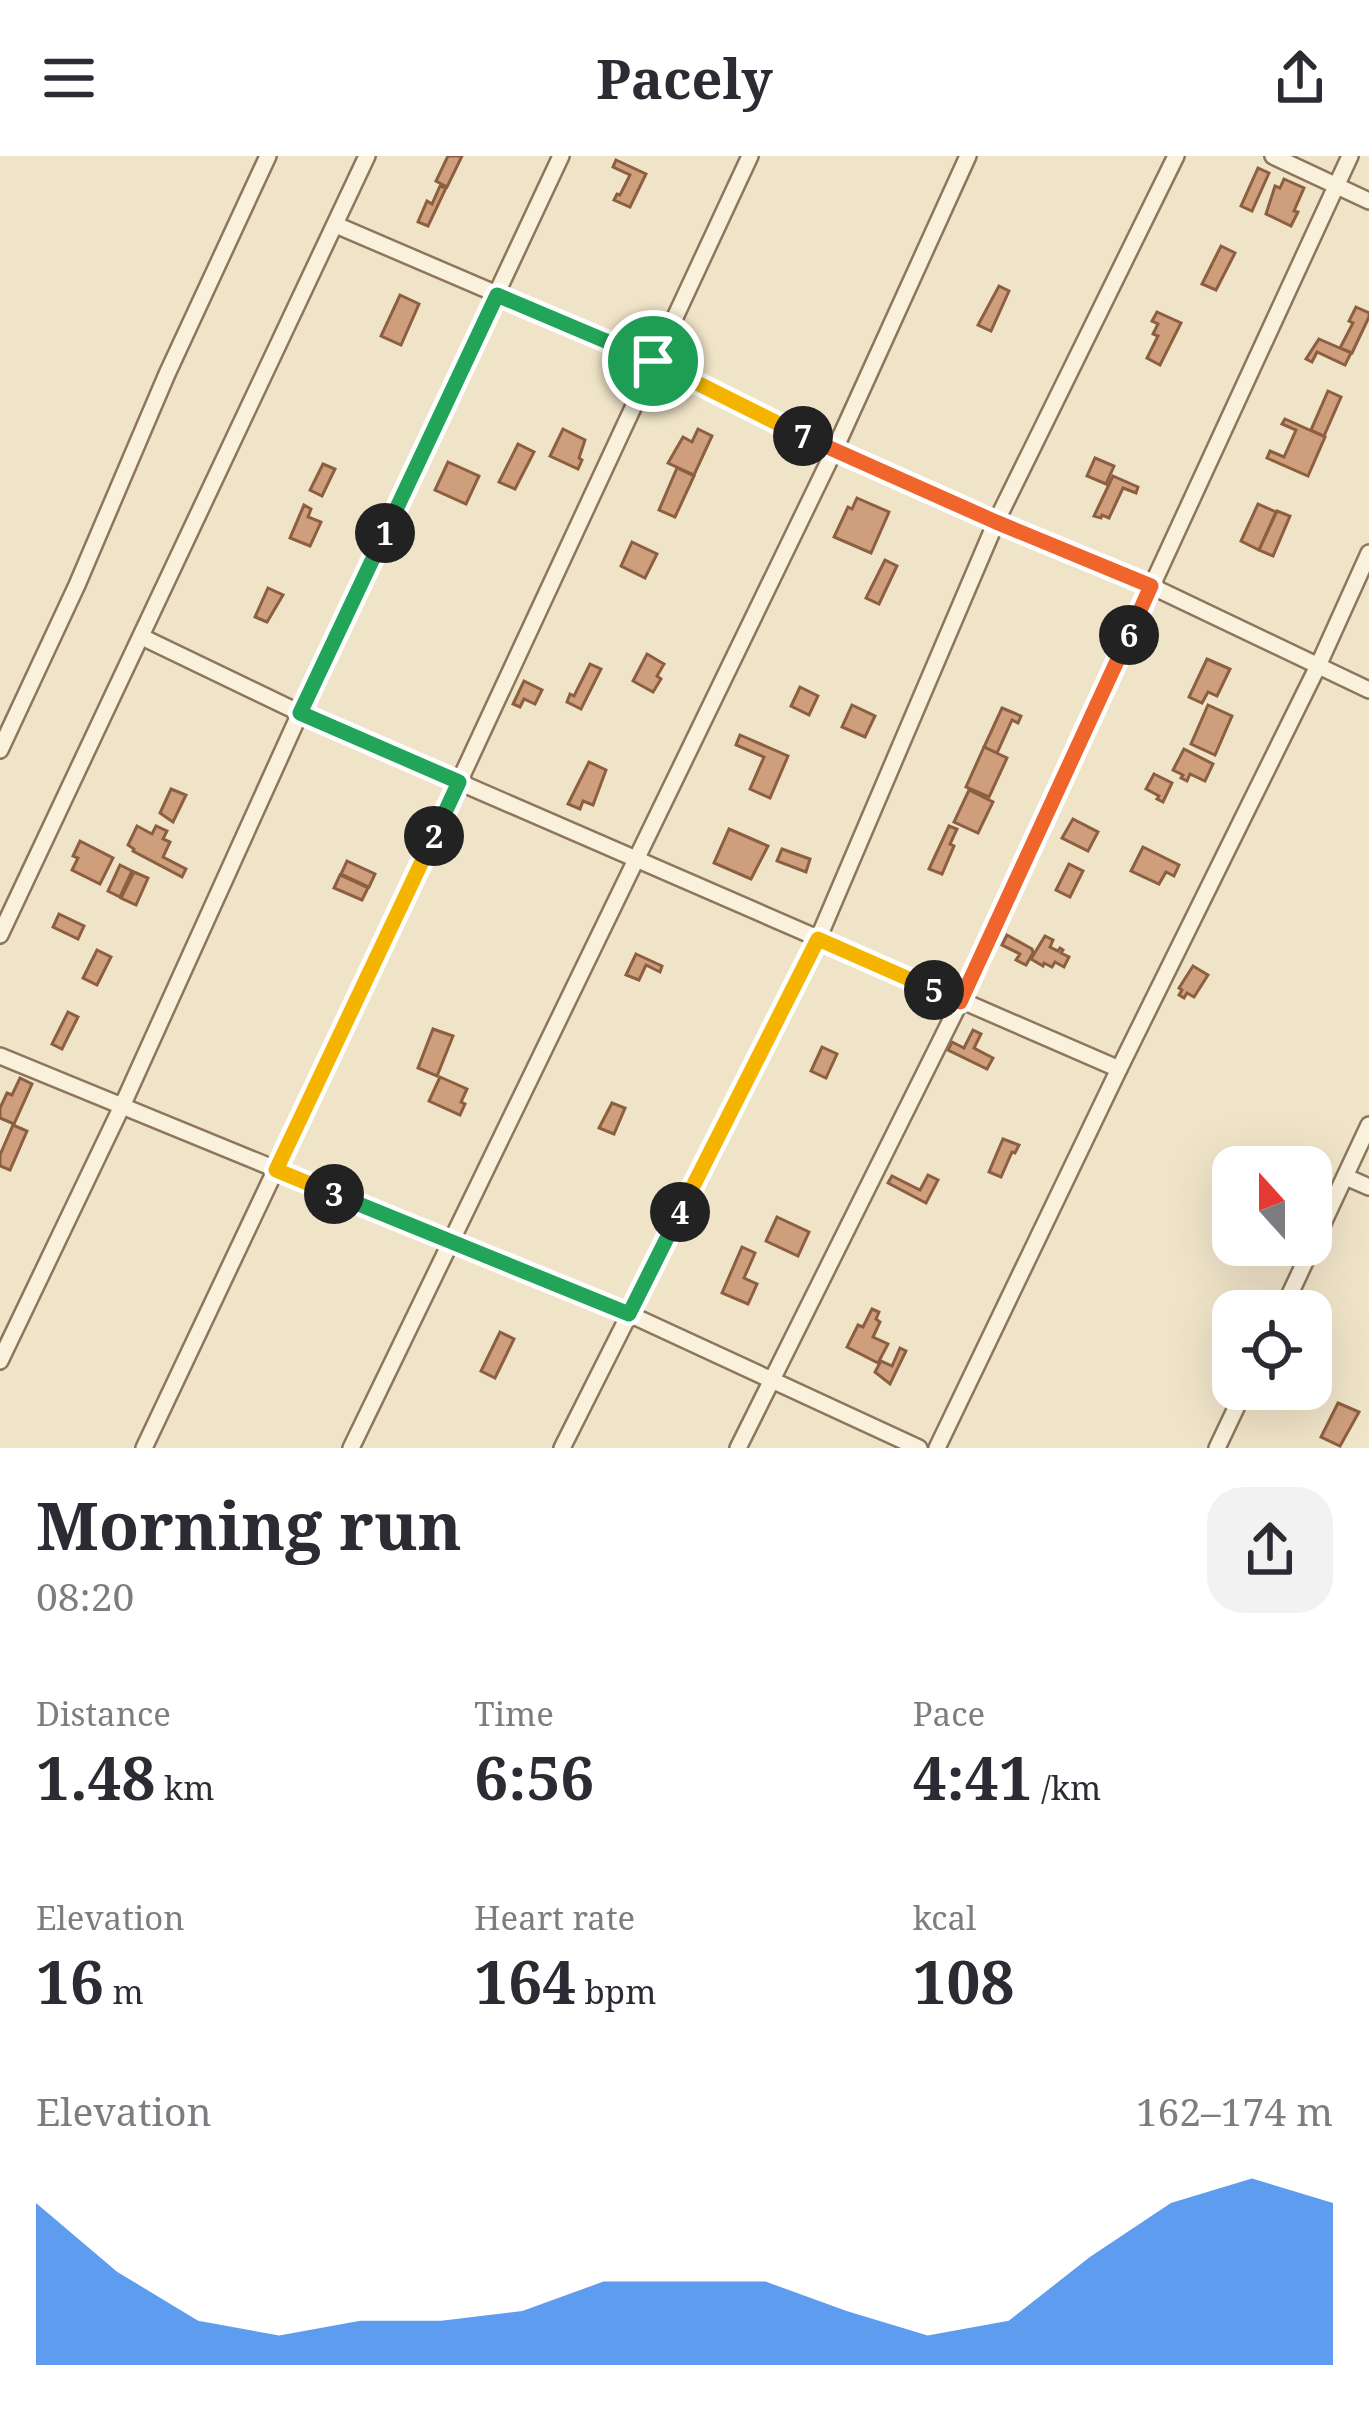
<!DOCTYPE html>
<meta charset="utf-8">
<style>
:root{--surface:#fff;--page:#f2f2f3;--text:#2b2b33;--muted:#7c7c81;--accent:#1a73e8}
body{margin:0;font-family:"Noto Serif",serif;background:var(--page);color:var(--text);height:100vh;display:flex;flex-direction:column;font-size:45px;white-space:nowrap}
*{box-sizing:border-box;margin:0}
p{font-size:39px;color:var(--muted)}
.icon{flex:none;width:66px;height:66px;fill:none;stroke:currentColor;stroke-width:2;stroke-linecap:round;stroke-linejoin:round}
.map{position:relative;height:1292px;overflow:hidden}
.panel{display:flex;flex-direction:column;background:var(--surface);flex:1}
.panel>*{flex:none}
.needle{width:78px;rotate:339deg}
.fabs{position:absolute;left:1212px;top:990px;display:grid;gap:24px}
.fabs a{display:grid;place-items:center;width:120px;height:120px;border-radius:24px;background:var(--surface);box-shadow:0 12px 48px #0002;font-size:60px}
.pin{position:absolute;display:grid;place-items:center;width:102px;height:102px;color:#fff;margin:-51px;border:6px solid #fff;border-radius:50%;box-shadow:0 3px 12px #0007}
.km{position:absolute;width:60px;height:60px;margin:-30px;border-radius:50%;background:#222;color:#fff;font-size:33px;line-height:60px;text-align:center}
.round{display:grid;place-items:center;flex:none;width:126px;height:126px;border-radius:36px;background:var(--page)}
.headline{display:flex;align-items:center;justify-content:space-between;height:204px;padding:0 36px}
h1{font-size:66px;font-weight:700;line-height:90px}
.stats{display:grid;grid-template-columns:repeat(3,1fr);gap:18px;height:204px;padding:12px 36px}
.stats div{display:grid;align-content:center}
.stats b{font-size:60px;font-weight:700}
.stats small{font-size:33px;font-weight:400}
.stats p{font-size:33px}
.chart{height:336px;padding:24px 36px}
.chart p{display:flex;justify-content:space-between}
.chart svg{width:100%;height:216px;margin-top:12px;fill:var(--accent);opacity:.7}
header{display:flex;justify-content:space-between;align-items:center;height:156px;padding:0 36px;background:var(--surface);font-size:54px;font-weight:700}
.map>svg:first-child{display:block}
.building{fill:#cf9f7d;stroke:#8d5f41;stroke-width:3}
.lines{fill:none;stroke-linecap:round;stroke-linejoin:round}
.minor-casing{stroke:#8d765c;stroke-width:20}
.minor{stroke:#faf1dc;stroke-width:15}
.split-1-casing{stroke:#fff;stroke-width:24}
.split-2-casing{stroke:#fff;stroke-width:24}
.split-3-casing{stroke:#fff;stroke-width:24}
.split-4-casing{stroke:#fff;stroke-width:24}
.split-5-casing{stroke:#fff;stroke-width:24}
.split-6-casing{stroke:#fff;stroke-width:24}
.split-7-casing{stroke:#fff;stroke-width:24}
.split-8-casing{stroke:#fff;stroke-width:24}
.split-1{stroke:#22a559;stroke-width:15}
.split-2{stroke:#22a559;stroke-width:15}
.split-3{stroke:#f5b400;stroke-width:15}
.split-4{stroke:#22a559;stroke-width:15}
.split-5{stroke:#f5b400;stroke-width:15}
.split-6{stroke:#f0652b;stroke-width:15}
.split-7{stroke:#f0652b;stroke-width:15}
.split-8{stroke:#f5b400;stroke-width:15}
</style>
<header><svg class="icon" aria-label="menu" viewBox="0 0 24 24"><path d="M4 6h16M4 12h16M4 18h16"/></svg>Pacely<svg class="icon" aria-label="share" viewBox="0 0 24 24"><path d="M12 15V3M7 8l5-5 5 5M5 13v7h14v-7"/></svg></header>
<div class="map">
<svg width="1369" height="1292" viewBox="0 0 1369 1292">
<rect width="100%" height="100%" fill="#f0e4c8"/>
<g class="building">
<path d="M448,0H462L447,31L436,25Z"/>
<path d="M616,4L646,18L630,51L614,44L617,38L620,39L630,19L613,11Z"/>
<path d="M1258,12L1269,17L1252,55L1241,50Z"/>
<path d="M1284,23L1304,32L1294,55L1298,56L1291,70L1266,58L1275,30L1280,32Z"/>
<path d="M440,30L446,32L428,70L418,66L427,45L432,48Z"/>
<path d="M1221,90L1235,97L1216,134L1202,128Z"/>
<path d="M999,130L1009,135L991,175L978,169Z"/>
<path d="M400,139L419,148L401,189L381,180Z"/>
<path d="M1356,151L1369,157V161L1352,197L1340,192L1353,167L1349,165Z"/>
<path d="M1157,156L1181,167L1160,209L1147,202L1158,180L1153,178L1158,168L1152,165Z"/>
<path d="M1319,183L1351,197L1345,209L1317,196L1312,206L1306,203Z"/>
<path d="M1328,235L1341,241L1324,280L1311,274Z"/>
<path d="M1285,263L1325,281L1308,320L1267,302L1270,295L1284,301L1296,274L1282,268Z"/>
<path d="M563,273L585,284L579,302L582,304L578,313L550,300Z"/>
<path d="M698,273L712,280L694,319L668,307L683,281L692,286Z"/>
<path d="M518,288L534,296L515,333L499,326Z"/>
<path d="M1095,302L1114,310L1106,328L1087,320Z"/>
<path d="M448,306L479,320L466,348L435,334Z"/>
<path d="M323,308L335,313L322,340L310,334Z"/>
<path d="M677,312L694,320L675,361L659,354Z"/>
<path d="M1113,320L1138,331L1136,337L1123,332L1109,362L1102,359L1101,362L1094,360Z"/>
<path d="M857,342L889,356L871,397L834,381L848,351L852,353Z"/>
<path d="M1258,348L1276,356L1259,394L1241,385Z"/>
<path d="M304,349L311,353L308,361L321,366L310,390L290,382Z"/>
<path d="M1277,355L1290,360L1273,400L1259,394Z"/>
<path d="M632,386L657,398L645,422L621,410Z"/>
<path d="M885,404L897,410L879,448L866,442Z"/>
<path d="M268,432L283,439L267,466L255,461Z"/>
<path d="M647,498L664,508L657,520L661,523L653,536L633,525Z"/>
<path d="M1207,503L1230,513L1217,540L1208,536L1202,547L1189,541Z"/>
<path d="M590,508L601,513L581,553L567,546L570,538L574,540Z"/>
<path d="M524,525L542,534L535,548L524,543L520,551L513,548Z"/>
<path d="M800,531L818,540L809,559L791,550Z"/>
<path d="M852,549L875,560L865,581L842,571Z"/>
<path d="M1208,549L1232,560L1215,599L1191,588Z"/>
<path d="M1002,552L1021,560L1018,567L1012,564L997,597L984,591Z"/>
<path d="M740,579L788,600L770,642L750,633L764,601L736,589Z"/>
<path d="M984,591L1007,602L989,641L966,631Z"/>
<path d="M1184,593L1213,608L1205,625L1190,618L1187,625L1181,622L1183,619L1173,614Z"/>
<path d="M589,606L606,614L593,649L583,645L580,653L568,648Z"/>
<path d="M1154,618L1172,627L1163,646L1157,643L1159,640L1146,633Z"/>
<path d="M171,633L186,639L173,666L160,657Z"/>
<path d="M969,634L993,646L978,677L954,666Z"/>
<path d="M1073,663L1098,676L1088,695L1062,682Z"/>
<path d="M137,670L152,678L156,670L167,675L163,683L170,686L163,701L186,713L182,721L133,695L134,693L128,689Z"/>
<path d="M949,670L957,673L950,688L954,690L942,718L929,713Z"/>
<path d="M729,673L768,690L751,723L714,707Z"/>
<path d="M80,685L113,702L100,728L72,714L78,702L73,700Z"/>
<path d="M1143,691L1179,709L1174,720L1166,716L1159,728L1131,715Z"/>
<path d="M782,693L810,703L806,716L777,705Z"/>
<path d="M347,705L375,718L369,731L341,718Z"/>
<path d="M1069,708L1083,715L1070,741L1056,734Z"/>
<path d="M120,709L132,715L120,741L108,735Z"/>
<path d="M134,716L148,722L136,749L121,742Z"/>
<path d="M340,719L368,732L362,744L334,732Z"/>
<path d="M59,758L84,770L78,783L53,771Z"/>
<path d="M1007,779L1032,793L1033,797L1026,809L1016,804L1020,798L1002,789Z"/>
<path d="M1045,780L1053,784L1050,791L1058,795L1060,792L1063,794L1061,797L1069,801L1064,811L1055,806L1052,811L1044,807L1043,810L1031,803Z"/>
<path d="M97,794L111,801L97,829L83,822Z"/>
<path d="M636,798L662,810L660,816L646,809L639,824L626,819Z"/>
<path d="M1193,810L1208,819L1194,841L1187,837L1184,842L1179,839L1182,834L1179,832Z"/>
<path d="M68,856L78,861L62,893L52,888Z"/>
<path d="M433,873L453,880L437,920L418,912Z"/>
<path d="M973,874L981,878L974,892L993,902L987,913L948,894L952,886L964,892Z"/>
<path d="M822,891L837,898L826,922L811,915Z"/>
<path d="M440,921L467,933L461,946L465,948L460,959L429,945Z"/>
<path d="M20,922L32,928L14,968L0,962V952L7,937L12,939Z"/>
<path d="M612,947L625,952L614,978L599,972Z"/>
<path d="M13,969L27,975L10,1014L0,1010V999Z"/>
<path d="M1003,983L1019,989L1015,997L1012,996L1001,1021L989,1016Z"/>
<path d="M928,1019L938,1024L926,1047L888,1027L892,1020L920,1034Z"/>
<path d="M777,1061L809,1076L798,1100L766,1085Z"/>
<path d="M742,1091L755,1097L744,1122L757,1128L748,1148L722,1137Z"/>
<path d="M872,1153L879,1156L876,1163L880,1166L873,1181L888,1188L878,1207L847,1191L858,1169L863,1171Z"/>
<path d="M500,1176L514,1183L495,1222L481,1215Z"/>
<path d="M900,1192L906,1195L890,1228L875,1216L881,1205L892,1210Z"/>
<path d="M1338,1247L1359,1256L1340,1290L1321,1281Z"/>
</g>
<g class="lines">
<g class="minor-casing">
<g id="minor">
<path d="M1273,0L1369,45"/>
<path d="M336,69L653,205L834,295L1151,430L1369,534"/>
<path d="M142,481L300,557L1119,913"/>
<path d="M0,594L77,429L167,218L268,0"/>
<path d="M0,779L367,0"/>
<path d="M0,900L629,1158L919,1292"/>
<path d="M1346,1021L1369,1031"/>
<path d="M1282,1155L1369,969"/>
<path d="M0,1205L123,948L300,557L561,0"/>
<path d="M144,1292L459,626L750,0"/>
<path d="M351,1292L834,295L968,0"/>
<path d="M562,1292L818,783L996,366L1176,0"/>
<path d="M738,1292L960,846L1350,0"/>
<path d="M937,1292L1119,913L1318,510L1369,397"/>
<path d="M1217,1292L1245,1233"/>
</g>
</g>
<use href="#minor" class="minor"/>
</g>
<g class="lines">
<g class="split-1-casing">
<path id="split-1" d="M385,377L497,139L653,205"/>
</g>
<g class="split-2-casing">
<path id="split-2" d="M385,377L300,557L459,626L434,680"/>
</g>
<g class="split-3-casing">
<path id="split-3" d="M334,1038L276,1014L434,680"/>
</g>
<g class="split-4-casing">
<path id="split-4" d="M334,1038L629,1158L680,1056"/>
</g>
<g class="split-5-casing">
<path id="split-5" d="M680,1056L818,783L934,834"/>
</g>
<g class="split-6-casing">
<path id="split-6" d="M934,834L960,846L1129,479"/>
</g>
<g class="split-7-casing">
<path id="split-7" d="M803,280L996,366L1151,430L1129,479"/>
</g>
<g class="split-8-casing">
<path id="split-8" d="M653,205L803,280"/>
</g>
<use href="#split-1" class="split-1"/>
<use href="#split-2" class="split-2"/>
<use href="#split-3" class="split-3"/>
<use href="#split-4" class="split-4"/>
<use href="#split-5" class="split-5"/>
<use href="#split-6" class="split-6"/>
<use href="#split-7" class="split-7"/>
<use href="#split-8" class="split-8"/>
</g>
</svg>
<div class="fabs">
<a><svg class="needle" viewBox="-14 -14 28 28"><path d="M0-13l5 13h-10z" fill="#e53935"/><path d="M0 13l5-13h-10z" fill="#7c7c81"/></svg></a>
<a><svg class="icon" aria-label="locate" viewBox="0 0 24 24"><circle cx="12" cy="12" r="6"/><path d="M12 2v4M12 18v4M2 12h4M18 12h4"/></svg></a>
</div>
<div class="pin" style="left:653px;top:205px;background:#1e9e55"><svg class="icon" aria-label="arrive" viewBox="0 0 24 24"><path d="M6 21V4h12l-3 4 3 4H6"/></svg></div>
<b class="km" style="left:385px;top:377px">1</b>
<b class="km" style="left:434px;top:680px">2</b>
<b class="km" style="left:334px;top:1038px">3</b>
<b class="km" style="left:680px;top:1056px">4</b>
<b class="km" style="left:934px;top:834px">5</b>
<b class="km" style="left:1129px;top:479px">6</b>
<b class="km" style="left:803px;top:280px">7</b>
</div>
<section class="panel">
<div class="headline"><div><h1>Morning run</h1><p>08:20</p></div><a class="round"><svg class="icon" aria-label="share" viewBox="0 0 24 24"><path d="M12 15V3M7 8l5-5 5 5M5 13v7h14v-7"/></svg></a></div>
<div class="stats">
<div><p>Distance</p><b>1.48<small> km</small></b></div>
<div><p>Time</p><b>6:56</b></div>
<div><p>Pace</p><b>4:41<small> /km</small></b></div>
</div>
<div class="stats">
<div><p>Elevation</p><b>16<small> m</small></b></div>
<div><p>Heart rate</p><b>164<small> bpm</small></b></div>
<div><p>kcal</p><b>108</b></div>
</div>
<div class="chart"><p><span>Elevation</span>162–174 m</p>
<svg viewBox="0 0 160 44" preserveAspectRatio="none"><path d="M0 44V11L10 25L20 35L30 38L40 35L50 35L60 33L70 27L80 27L90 27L100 33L110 38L120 35L130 22L140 11L150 6L160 11V44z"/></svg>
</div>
</section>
